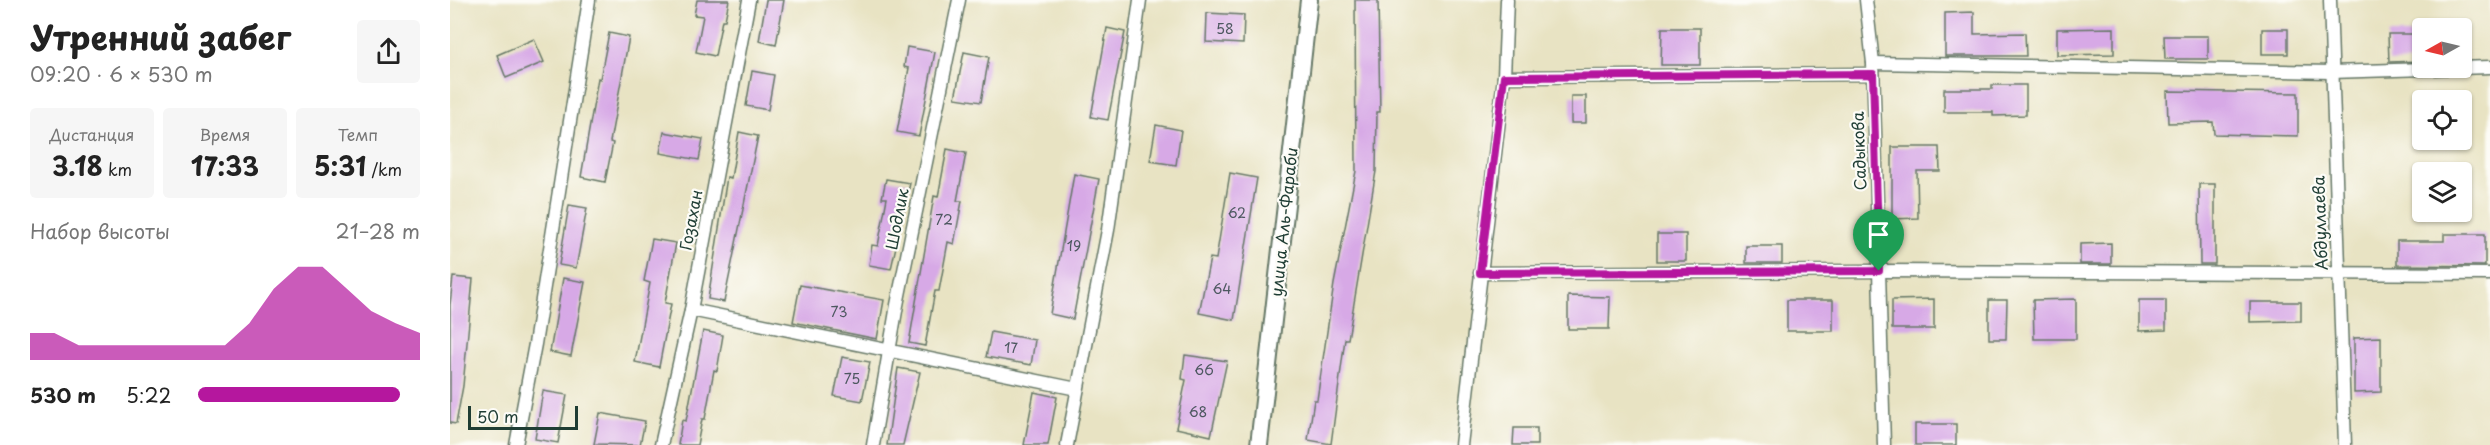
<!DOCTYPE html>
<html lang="ru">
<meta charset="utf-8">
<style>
:root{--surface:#fff;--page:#f6f6f6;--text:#222;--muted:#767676;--accent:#b5179e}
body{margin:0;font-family:"Playpen Sans",sans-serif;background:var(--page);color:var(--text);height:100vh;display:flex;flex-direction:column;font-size:22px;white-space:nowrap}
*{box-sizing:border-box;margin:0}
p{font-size:20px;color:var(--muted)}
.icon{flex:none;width:33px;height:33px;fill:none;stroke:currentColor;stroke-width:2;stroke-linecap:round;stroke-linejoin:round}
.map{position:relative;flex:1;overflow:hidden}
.side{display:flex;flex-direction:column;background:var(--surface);width:450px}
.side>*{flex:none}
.needle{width:39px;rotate:262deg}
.tools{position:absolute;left:1962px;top:18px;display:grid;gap:12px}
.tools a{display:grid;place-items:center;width:60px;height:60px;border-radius:6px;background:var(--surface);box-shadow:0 2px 4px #0004;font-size:30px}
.scale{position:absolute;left:18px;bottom:15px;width:110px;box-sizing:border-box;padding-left:6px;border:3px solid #1f3d34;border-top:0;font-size:16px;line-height:21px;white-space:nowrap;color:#1f3d34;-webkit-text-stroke:4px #fdfcf7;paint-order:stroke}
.pin{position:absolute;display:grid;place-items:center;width:51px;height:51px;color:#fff;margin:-62px -26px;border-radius:50% 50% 50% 0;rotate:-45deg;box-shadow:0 0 6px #0007}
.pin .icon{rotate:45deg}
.round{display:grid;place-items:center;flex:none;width:63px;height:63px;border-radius:6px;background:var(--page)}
.head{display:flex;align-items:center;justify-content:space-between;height:102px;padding:0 30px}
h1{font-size:33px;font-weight:700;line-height:45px}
.stats{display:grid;grid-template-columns:repeat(3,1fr);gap:9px;height:102px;padding:6px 30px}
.stats div{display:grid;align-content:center;border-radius:6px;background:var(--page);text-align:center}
.stats b{font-size:26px;font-weight:700}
.stats small{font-size:16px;font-weight:400}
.stats p{font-size:16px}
.chart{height:168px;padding:12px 30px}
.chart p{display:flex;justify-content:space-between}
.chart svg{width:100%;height:108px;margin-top:6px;fill:var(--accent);opacity:.7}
ul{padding:0 30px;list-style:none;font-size:20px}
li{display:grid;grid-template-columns:96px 72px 1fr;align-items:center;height:45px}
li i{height:15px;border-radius:8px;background:var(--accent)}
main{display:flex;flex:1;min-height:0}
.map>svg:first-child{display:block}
.building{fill:#d7a9e6}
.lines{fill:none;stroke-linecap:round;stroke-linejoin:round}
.minor-casing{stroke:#657766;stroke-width:15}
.secondary-casing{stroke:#657766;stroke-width:20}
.minor{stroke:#fff;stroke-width:12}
.secondary{stroke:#fff;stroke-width:16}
.route-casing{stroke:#fff;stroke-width:12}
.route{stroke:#b5179e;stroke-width:8}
.labels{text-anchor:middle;stroke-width:4.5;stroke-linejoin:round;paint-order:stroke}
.number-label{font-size:14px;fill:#4d5860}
.street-label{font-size:16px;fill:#1f3d34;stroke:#fdfcf7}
</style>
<main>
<section class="side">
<div class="head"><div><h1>Утренний забег</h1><p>09:20 · 6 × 530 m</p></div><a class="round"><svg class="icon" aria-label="share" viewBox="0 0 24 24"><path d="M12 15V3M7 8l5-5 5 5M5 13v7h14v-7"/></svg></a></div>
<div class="stats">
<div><p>Дистанция</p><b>3.18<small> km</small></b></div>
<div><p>Время</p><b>17:33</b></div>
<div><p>Темп</p><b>5:31<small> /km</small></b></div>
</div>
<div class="chart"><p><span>Набор высоты</span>21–28 m</p>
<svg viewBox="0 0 160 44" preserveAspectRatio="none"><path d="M0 44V33L10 33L20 38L30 38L40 38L50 38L60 38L70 38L80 38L90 29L100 15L110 6L120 6L130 15L140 24L150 29L160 33V44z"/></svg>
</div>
<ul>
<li><b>530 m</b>5:22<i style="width:91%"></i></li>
</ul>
</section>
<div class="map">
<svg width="2040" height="445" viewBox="0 0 2040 445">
<rect width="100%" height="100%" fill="#fdfcf7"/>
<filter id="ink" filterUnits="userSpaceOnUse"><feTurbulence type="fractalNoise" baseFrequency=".0167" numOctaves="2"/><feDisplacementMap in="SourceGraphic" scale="12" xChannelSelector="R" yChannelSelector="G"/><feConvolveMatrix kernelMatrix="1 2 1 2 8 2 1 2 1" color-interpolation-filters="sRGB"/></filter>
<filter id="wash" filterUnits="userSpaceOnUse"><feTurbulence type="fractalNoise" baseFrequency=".008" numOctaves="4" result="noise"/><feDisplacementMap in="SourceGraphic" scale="24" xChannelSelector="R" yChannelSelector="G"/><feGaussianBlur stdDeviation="1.35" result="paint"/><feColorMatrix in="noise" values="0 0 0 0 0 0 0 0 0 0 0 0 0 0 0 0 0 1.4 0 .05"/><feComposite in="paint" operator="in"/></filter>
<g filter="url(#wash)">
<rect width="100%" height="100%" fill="#e8e3c3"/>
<g id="blocks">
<g class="building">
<path d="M247,0H279L275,20H272L265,56L246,52L253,16L244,15Z"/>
<path d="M316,0H334L326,45L309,41Z"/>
<path d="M905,0H928L930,112H927L926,171L898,339H895L881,444L858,440L864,400H867L884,284L906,171Z"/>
<path d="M1524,12V34L1575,33L1576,56H1495V13Z"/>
<path d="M757,13L794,15L793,44L756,42Z"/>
<path d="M657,28L675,32L658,120L641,117Z"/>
<path d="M1212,28H1250V65H1211Z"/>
<path d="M1664,28V54L1607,55V29Z"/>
<rect x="1812" y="29" width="26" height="25"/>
<path d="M159,33L179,37L160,142L163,143L155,182L131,177L148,78L150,79Z"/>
<path d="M1938,34H1972V61L1939,62Z"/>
<path d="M1714,36H1758V59H1715Z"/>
<path d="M84,39L94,62L56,78L47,55Z"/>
<path d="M457,47L485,52L469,136L447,132L459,68L454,67Z"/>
<path d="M514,52L539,57L531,102L505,98Z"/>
<path d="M302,71L324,75L318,110L296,106Z"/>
<path d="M1542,85H1576V115L1543,116V112H1494V89H1542Z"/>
<path d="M1717,91L1848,93V136L1764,134L1763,122L1718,123Z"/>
<rect x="1121" y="96" width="15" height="27"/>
<path d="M706,125L731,130L726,165L700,161Z"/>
<path d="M214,132L253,139L249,160L210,153Z"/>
<path d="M289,132L308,136L274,302L258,299L277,177L281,178Z"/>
<path d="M1442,147H1489L1490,171H1467L1468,218L1442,219Z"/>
<path d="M497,149L516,153L507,201H512L504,244L498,242L489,291H485L475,346L459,343L484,196L488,197Z"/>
<path d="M780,173L807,178L784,320L749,313L760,258L766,259Z"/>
<path d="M624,174L649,179L623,319L600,314Z"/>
<path d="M436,179L460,183L441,269L419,265L422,245L428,246L437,198H432Z"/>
<path d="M1749,184H1765V264H1750Z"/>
<path d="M119,205L137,208L126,268L109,265Z"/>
<rect x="1207" y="234" width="29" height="27"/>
<path d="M1994,234H2035V266L1947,265V241H1994Z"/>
<path d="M202,239L226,243L215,303L221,304L209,367L185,362L200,283L194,281Z"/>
<path d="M1661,243V264H1630V244Z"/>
<rect x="1296" y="246" width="36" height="17"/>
<path d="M3,277L23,279L13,386L6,424L0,423V305Z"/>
<path d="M113,278L135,282L121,356L100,352Z"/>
<path d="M350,285L434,300L427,339L343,322Z"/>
<path d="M1118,296L1160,297L1159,329H1118Z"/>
<path d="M1484,299V329H1442V300Z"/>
<path d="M1626,299V339H1584L1583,300Z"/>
<rect x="1337" y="300" width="46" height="31"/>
<path d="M1539,300H1557L1556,339H1539Z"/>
<path d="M1689,300H1716V330L1689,331Z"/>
<path d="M1800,302H1851V321L1800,322Z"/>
<path d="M253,331L273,335L267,371L264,370L255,419H252L247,445H228L232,420L236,421Z"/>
<path d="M541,332L585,340L581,365L536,357Z"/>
<path d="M1931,337V392L1904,393V338Z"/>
<path d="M735,355L777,361L761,436L726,428L736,380L732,379Z"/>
<path d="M392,357L420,362L412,401L384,396Z"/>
<path d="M448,368L470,372L453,445H437Z"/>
<path d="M93,391L117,395L108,443L85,439Z"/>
<path d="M584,392L607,397L598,445H574Z"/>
<path d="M150,413L195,421L190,445L144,444Z"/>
<rect x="1465" y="424" width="41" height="21"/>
<path d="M1064,428H1087V445H1063Z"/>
</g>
</g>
</g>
<g filter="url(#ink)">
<use href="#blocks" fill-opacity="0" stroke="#657766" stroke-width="1.5"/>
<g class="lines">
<g class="minor-casing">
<g id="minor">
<path d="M1416,0L1423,63L1434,445"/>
<path d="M1880,0L1895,445"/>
<path d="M1423,63L1881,72L2040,67"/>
<path d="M1054,77L1423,74"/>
<path d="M1030,273L1429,271L2040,274"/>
<path d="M241,310L627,389"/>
<path d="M66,445L85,344L139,0"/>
<path d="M211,445L241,310L299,0"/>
<path d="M423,445L447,305L509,0"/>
<path d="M617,445L658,230L690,0"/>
<path d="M1011,445L1054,77L1057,0"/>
</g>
</g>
<g class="secondary-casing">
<path id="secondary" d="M809,445L859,0"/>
</g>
<use href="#minor" class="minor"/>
<use href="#secondary" class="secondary"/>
</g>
</g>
<g class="lines" filter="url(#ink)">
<g class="route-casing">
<path id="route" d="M1423,74L1429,271L1030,273L1054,77Z"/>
</g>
<use href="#route" class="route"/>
</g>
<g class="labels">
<g class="number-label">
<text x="775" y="34">58</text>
<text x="787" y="218">62</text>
<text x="494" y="225">72</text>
<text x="624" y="251">19</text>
<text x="772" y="294">64</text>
<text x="389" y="317">73</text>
<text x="561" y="353">17</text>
<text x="754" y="375">66</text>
<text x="402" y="384">75</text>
<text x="748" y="417">68</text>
</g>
<g class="street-label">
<text transform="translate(1409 151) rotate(-92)" y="6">Садыкова</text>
<text transform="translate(447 219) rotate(-79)" y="6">Шодлик</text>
<text transform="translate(241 220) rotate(-79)" y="6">Гозахан</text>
<text transform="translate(834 222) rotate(-84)" y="6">улица Аль-Фараби</text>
<text transform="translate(1870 223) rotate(-92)" y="6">Абдуллаева</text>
</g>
</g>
</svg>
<div class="tools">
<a><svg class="needle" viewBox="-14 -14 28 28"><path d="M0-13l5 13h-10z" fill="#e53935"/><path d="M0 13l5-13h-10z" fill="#767676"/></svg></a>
<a><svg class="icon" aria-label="locate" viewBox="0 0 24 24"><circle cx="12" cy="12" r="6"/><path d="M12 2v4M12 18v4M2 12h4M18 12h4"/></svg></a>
<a><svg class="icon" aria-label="layers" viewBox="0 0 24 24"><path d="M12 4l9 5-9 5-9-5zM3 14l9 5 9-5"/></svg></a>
</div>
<div class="scale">50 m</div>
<div class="pin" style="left:1429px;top:271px;background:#1e9e55"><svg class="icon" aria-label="arrive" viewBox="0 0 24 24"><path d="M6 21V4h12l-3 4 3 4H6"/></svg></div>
</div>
</main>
